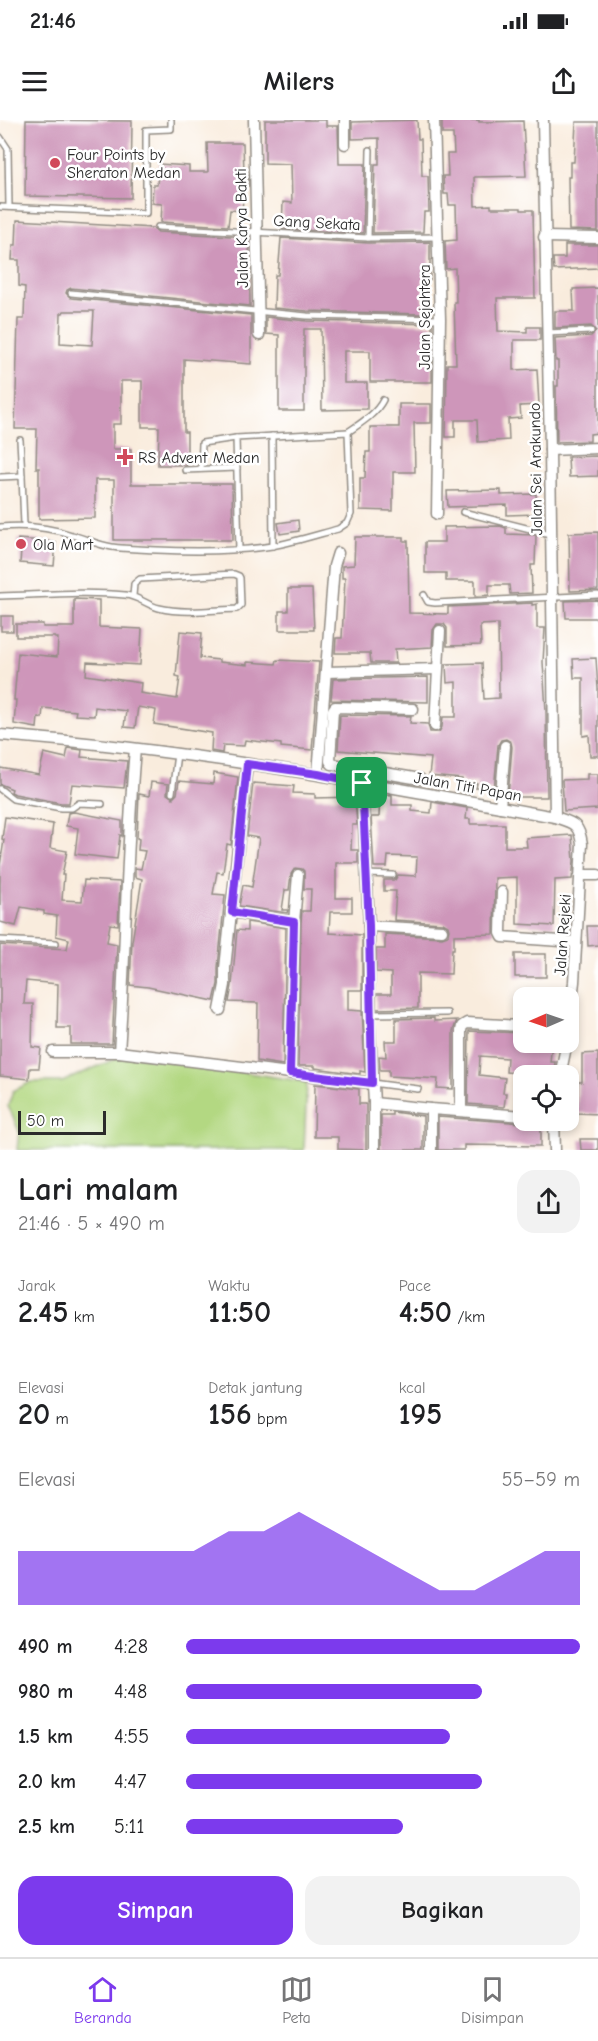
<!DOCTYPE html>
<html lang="id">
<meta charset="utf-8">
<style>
:root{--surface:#fff;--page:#f2f2f2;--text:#202124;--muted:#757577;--line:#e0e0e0;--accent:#7c3aed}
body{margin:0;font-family:"Comic Neue",sans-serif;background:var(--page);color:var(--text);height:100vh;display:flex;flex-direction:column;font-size:22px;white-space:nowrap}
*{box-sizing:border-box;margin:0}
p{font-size:20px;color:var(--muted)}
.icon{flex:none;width:33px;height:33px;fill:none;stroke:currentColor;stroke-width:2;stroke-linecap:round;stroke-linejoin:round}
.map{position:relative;height:1030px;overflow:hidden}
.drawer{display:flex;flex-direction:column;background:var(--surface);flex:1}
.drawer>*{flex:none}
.needle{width:39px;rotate:268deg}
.buttons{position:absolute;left:513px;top:867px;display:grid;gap:12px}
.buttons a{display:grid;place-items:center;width:66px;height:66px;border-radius:12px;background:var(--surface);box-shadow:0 3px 9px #0003;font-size:30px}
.scale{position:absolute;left:18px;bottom:15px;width:88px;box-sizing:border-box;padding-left:6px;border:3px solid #2b2b2b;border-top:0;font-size:16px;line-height:21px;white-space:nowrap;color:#2b2b2b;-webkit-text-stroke:4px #fff;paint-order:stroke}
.pin{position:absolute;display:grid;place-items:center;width:51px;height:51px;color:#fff;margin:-26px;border-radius:12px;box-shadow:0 3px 9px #0006}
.round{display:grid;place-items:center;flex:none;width:63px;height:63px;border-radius:18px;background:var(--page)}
.summary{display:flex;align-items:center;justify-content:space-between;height:102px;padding:0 18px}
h1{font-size:33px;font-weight:800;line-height:45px}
.figures{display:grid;grid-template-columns:repeat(3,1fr);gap:9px;height:102px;padding:6px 18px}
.figures div{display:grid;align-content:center}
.figures b{font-size:30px;font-weight:800}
.figures small{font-size:16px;font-weight:400}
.figures p{font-size:16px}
.chart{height:168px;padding:12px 18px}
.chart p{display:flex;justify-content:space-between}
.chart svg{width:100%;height:108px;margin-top:6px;fill:var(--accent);opacity:.7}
.cta{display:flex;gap:12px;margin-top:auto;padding:12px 18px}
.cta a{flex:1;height:69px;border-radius:18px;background:var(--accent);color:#fff;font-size:24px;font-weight:800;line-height:69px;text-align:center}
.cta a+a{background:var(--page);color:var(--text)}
ul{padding:0 18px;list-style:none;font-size:20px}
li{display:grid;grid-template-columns:96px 72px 1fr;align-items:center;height:45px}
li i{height:15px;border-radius:8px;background:var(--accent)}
.status{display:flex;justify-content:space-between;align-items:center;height:42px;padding:0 30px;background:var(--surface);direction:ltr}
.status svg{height:16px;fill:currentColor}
header{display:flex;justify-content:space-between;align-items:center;height:78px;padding:0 18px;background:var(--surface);font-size:27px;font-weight:800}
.dock{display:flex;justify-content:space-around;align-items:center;height:84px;border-top:2px solid var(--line);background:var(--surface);font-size:16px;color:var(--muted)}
.dock a{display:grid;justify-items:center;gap:3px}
.dock .current{color:var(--accent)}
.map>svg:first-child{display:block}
.green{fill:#b3d882;stroke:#6f8256;stroke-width:1.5}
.building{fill:#ce96ba;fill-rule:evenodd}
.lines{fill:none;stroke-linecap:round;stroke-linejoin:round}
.lane-casing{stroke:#928c84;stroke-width:8}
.street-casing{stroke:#928c84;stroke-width:13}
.lane{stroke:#fff;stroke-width:5}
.street{stroke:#fff;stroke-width:10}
.route-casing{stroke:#fff;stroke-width:12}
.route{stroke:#7c3aed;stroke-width:8}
.poi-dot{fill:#d1495b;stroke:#fff;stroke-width:2}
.labels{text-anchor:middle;stroke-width:5;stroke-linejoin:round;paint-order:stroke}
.poi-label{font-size:16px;fill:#2b2b2b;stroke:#fff;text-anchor:start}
.street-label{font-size:16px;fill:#2b2b2b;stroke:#fff}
</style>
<div class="status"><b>21:46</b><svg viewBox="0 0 49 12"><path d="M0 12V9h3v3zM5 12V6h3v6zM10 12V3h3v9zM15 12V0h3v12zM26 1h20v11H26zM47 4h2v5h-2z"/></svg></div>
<header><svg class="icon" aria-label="menu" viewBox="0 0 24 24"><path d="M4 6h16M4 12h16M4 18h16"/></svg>Milers<svg class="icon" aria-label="share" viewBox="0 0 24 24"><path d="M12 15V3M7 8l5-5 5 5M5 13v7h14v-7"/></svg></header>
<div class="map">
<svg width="598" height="1030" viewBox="0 0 598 1030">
<rect width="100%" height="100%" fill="#fff"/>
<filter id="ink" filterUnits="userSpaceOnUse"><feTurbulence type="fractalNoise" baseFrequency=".0167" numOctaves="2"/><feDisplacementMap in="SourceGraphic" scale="12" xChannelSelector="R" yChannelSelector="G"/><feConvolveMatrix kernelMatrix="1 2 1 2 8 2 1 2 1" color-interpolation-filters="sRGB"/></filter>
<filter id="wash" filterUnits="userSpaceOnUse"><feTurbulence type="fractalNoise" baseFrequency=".008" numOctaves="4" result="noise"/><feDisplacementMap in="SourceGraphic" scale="24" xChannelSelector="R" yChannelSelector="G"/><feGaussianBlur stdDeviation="1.35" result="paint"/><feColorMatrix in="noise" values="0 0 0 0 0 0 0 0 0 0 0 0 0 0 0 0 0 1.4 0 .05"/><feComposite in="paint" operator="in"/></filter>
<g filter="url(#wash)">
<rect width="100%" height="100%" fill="#f9ecdd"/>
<path class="green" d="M126,934L307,962L304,1030H17L19,1011L8,986L13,971L31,962H62Z"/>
<g id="blocks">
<g class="building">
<path d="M26,0L132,1L131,78L25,76Z"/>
<path d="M265,0H326V6H338L339,44H365L363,113L282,109L283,82L292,83L291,44L265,43Z"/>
<path d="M417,0L418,19H421L422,56H428L429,92H424L423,112L373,113L375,44H379V18L352,19V2Z"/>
<path d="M479,0V2L523,1L526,56L474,57L475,86L491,85V88H521V90H533L535,178H497L498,211L527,212V207H540V220H514V250L537,249L539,285L520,286L521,298L508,299L509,320L478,322L477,300H455V317H446L447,244H456L454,182H456L455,148L446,149L445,121L457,120L456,85H449L448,74H444L443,56H448L447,34H454L453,14H442V1Z"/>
<path d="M576,2H598V111L569,110L568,57H570V42H574Z"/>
<path d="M207,23H243L244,53H248V66H244L242,91L230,90L228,106L161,102L162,84L152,83L153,65H157L159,44L189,46V52H208Z"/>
<path d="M17,100L153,108L158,112L249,117L250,186L71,168L67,170L66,173L71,178L251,195V244L184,239V312H187V345H158L159,307H142V261H121V304H113V329H131V364H232L233,420H114V360H95V398L39,399V348H36L37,309H15L18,199H24L25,167L19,166V140H12L13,125H16ZM64,191H94L92,225L60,223L61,193H63Z"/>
<path d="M281,118L368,123L430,122V160H423V194L307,191L274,188L275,155H278Z"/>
<path d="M565,125H598V148L554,150L553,138H565Z"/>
<path d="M598,168V313L590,314V321L557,322L556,266H558V241H556L555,218L591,216L596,211L591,206L555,208V191H574L573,169Z"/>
<path d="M266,197L307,201L432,204V262H370V231H344V263H367V289L322,290L321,209H304V291H279V215L266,214Z"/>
<path d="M399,284H431V303H414L415,352H393V391L360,390V358H365L366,332H370V307H399Z"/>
<path d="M598,336V356L569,357L568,337Z"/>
<path d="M501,370V375L536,374L537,394L507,395V385L448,387L447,371Z"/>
<path d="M298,400L299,411L280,414L278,403Z"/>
<path d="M500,406L506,408V414L536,415L535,445H531L532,473L510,474L509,465H489V475L475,476V461H446V453H425V422H444V407Z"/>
<path d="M598,412V470L570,471L569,413Z"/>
<path d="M355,417H404V421H408L409,493L448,494V487L532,483V485L537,484V508H545L543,542L546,591L547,677H508L512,627L511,622L506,619L501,620L498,625L494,670L476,668L477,663H462V659L429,656L431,638L338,630L340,595L411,596L410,603L428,604L430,612H439L442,607L443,597H456V562L447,563L446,544L482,543L484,579L499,578L498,504L480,505L481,525L447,526V508L444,504H437L433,510L432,527L395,529L396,543H371L370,533H335L336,518H342L345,458H342V446L354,445Z"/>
<path d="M18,419L56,422L54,446L20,443L21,431L17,430Z"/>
<path d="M288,469H312L314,510H279V491H288Z"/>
<path d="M74,479L99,480V507L142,509L140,545L87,542L86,555L141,563L140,573L177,579L180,557L176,556L180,511L202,513L200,538L219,540V542L247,545V542L276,544L277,540L319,542L312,630L281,627V624L245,620L244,626L223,625L222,633L211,631L212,613L154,604L156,590L138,587L135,608L124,607L126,591L95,587L94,596L75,595L76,591L43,588L42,598L38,597L37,608L14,604L16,580H14L18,533L57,537L58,518H55V517H16V504H43V507H74Z"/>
<path d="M598,480V498H566L565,481Z"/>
<rect x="1" y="496" width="12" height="15"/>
<path d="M596,538L598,569V636H590L589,615L583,616V558H574L573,539Z"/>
<path d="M428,557V582L331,580L333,559Z"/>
<path d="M68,628L82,630L81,637L127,641L124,668L72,664L69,683H61L15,674L11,672L12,669L0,664V648L39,655L44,633L66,638Z"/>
<path d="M214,653L238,657L231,725L227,724L223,753L217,752L213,774L225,775L218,847V864L214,881L148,867L130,865L132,822L142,759L135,757V748L141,749L145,731L138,730L139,719L137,718L139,674L149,676L151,662L168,664L167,674L173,678L177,674L179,661L213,664Z"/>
<path d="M587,654H598V689L564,691L562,660L587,659Z"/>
<path d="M253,663L294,666L293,673L315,674V678L355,677L357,705H352L351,730H358V743H336V778H352V792H330L329,813L362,815V870H348V890L362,891L365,952L360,951V954L315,948V946H298L301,802L302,791H310L311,769H304V751L302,749L295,748L291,754L289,770H285L282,790H288L287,793L239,786L243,765L252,767L259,718L247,716Z"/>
<path d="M380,674L392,675V685H412V691L431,693L432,682L467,688L466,699H470V704H505V727H527L526,718L572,715L574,741L572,759L555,760L554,806L517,804V757L495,758L494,814L454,815V829H452L451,854L418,853V888L376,889V874H391V853L376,852V829H385V814L442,817L448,815L449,810L448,806L443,803L394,800L396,771H384V760H395L398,755L416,756L417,737L388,736L387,747H374L371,697H379Z"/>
<path d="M74,692L122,701V716L120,715L117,739L75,734L78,708L66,706L68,693Z"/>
<path d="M5,697L53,704L50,728L67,731L62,755H64L62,780L82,781L84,760L120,762L118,805L110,804L107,822L117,824L112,924H71V908H57L58,864L26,861L24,884H33L32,927L41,928L39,948H30L29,959L0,956V825L67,829L69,819L56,816L57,796L44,794V791L21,787L16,806L0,802V746L4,720L2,719Z"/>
<path d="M247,802L286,808L283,945L257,941L258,883L229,882L232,866L237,810L247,811Z"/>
<path d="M587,806H598V825L588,826Z"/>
<rect x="515" y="834" width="31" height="23"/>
<path d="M434,898V901L457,900L453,911V969L437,968L438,959L389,956V950H380L379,936L386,937L385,921H396V899Z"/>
<path d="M469,911L524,913V922H552L550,942H555L553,956H528V954L506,952L507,938L480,936L479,955L505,958L503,973H506L504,987L468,984Z"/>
<path d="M598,933V994L577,993L578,962H582V934Z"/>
<path d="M315,964L359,969V984H366V1030L338,1029V1017H314Z"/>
<path d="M392,992L423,996V1030H381V995H392Z"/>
<path d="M438,997L523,1003L530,1000V1005L541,1006V1026L464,1025V1030H438Z"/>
<path d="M580,1019H598V1030H581Z"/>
</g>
</g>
</g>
<g filter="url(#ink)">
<use href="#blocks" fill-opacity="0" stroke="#928c84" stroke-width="1.5"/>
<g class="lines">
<g class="lane-casing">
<g id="lane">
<path d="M0,17L8,29L9,87"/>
<path d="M0,87L146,93V10L171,9V0"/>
<path d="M158,107L368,118L437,117"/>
<path d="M368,118L370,30"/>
<path d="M71,173L307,196L440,199"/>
<path d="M547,213L591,211"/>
<path d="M348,312C361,303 376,294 383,280"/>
<path d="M272,316L273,426"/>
<path d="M20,320L22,356"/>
<path d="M201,349L202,323L236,318"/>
<path d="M185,350L237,348"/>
<path d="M0,357L22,356L24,405"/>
<path d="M463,392L550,414"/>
<path d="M0,407C24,405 49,407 72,415C86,419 98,425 112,427C127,429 142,429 157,430C196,432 233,432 272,426C294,422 316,415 338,409L347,403L351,394L348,312L236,318L239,430"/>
<path d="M424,475L428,482L435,483L598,475"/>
<path d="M0,476C41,475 84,471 125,475C138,476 147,485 159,488C183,494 212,490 237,489L241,485L240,458L239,456L234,454L140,459L134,464L133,476"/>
<path d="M0,669L13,679L61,688H72L79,683L102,684"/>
<path d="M172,673L177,634"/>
<path d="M366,754L393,755"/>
<path d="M0,820L56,823"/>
<path d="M369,894L447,893"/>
<path d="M372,963L418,969"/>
</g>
</g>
<g class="street-casing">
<g id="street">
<path d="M254,0L259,215"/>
<path d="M345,0V24"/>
<path d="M434,0L440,199L437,394"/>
<path d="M543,0L550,330L555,697"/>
<path d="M544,117L598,118"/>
<path d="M550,330L598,328"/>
<path d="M326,552L437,549"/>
<path d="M413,589L335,587L333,590L330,641L332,644L420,659"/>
<path d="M435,606L440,511"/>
<path d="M0,615C186,629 371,663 555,697C573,703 579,703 582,724L574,862L568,912"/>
<path d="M318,654L334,446L338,433"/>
<path d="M362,663L369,806V894L374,983V1030"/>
<path d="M500,687L505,626"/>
<path d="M581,755H598"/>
<path d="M502,772L501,813L503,817L575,822"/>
<path d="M232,792L294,802"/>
<path d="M369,806L442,810"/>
<path d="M220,890L225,865V848L247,644"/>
<path d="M53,932H119L372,963"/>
<path d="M119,932C126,831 126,730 135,629"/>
<path d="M290,953L294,802L298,755"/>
<path d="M560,956L567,922"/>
<path d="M374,983L431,989L524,996"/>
<path d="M431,989V1030"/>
<path d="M461,990V911L462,906L467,903L520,906"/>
<path d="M554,1000L555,1030"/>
</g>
</g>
<use href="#lane" class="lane"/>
<use href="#street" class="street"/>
</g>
</g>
<g class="lines" filter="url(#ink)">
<g class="route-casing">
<path id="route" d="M247,644L318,654L362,663L369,806L372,963L290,953L294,802L232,792Z"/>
</g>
<use href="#route" class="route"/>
</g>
<g class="poi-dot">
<circle cx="55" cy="43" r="6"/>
<path d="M122 328h6v6h6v6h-6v6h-6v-6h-6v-6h6z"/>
<circle cx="21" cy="424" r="6"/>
</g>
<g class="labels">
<g class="poi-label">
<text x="67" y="40">Four Points by<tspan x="67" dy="18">Sheraton Medan</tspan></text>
<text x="138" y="343">RS Advent Medan</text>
<text x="33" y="430">Ola Mart</text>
</g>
<g class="street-label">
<text transform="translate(317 102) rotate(3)" y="6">Gang Sekata</text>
<text transform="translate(241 108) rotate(-91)" y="6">Jalan Karya Bakti</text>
<text transform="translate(424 197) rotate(-90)" y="6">Jalan Sejahtera</text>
<text transform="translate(535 349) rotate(-91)" y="6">Jalan Sei Arakundo</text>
<text transform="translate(468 666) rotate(10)" y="6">Jalan Titi Papan</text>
<text transform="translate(562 815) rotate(-86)" y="6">Jalan Rejeki</text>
</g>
</g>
</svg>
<div class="buttons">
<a><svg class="needle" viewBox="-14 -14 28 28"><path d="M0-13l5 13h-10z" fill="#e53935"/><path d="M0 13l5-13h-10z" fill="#757577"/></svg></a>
<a><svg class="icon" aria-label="locate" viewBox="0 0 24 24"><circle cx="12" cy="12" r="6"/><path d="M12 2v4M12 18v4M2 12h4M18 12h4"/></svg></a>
</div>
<div class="scale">50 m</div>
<div class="pin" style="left:362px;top:663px;background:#1e9e55"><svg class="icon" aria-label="arrive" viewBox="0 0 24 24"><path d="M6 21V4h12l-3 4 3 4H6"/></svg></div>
</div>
<section class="drawer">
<div class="summary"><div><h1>Lari malam</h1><p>21:46 · 5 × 490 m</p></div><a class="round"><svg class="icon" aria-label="share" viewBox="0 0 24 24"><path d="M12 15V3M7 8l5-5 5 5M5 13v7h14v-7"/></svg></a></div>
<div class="figures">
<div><p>Jarak</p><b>2.45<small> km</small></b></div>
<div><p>Waktu</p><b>11:50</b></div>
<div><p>Pace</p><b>4:50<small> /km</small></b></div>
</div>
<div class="figures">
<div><p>Elevasi</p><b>20<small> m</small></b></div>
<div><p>Detak jantung</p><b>156<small> bpm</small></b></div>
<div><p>kcal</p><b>195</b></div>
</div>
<div class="chart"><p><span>Elevasi</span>55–59 m</p>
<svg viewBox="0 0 160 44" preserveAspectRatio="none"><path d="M0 44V22L10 22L20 22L30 22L40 22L50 22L60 14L70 14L80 6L90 14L100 22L110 30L120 38L130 38L140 30L150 22L160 22V44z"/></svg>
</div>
<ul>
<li><b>490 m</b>4:28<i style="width:100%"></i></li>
<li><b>980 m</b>4:48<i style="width:75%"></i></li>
<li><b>1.5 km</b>4:55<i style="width:67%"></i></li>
<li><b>2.0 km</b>4:47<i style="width:75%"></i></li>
<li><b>2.5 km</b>5:11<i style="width:55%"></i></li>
</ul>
<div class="cta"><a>Simpan</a><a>Bagikan</a></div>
</section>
<nav class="dock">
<a class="current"><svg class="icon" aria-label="home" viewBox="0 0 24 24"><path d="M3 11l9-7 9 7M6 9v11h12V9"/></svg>Beranda</a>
<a><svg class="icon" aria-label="map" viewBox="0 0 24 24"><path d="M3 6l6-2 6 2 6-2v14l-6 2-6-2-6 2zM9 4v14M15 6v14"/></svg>Peta</a>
<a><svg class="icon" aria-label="saved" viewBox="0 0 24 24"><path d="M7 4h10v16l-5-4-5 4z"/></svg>Disimpan</a>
</nav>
